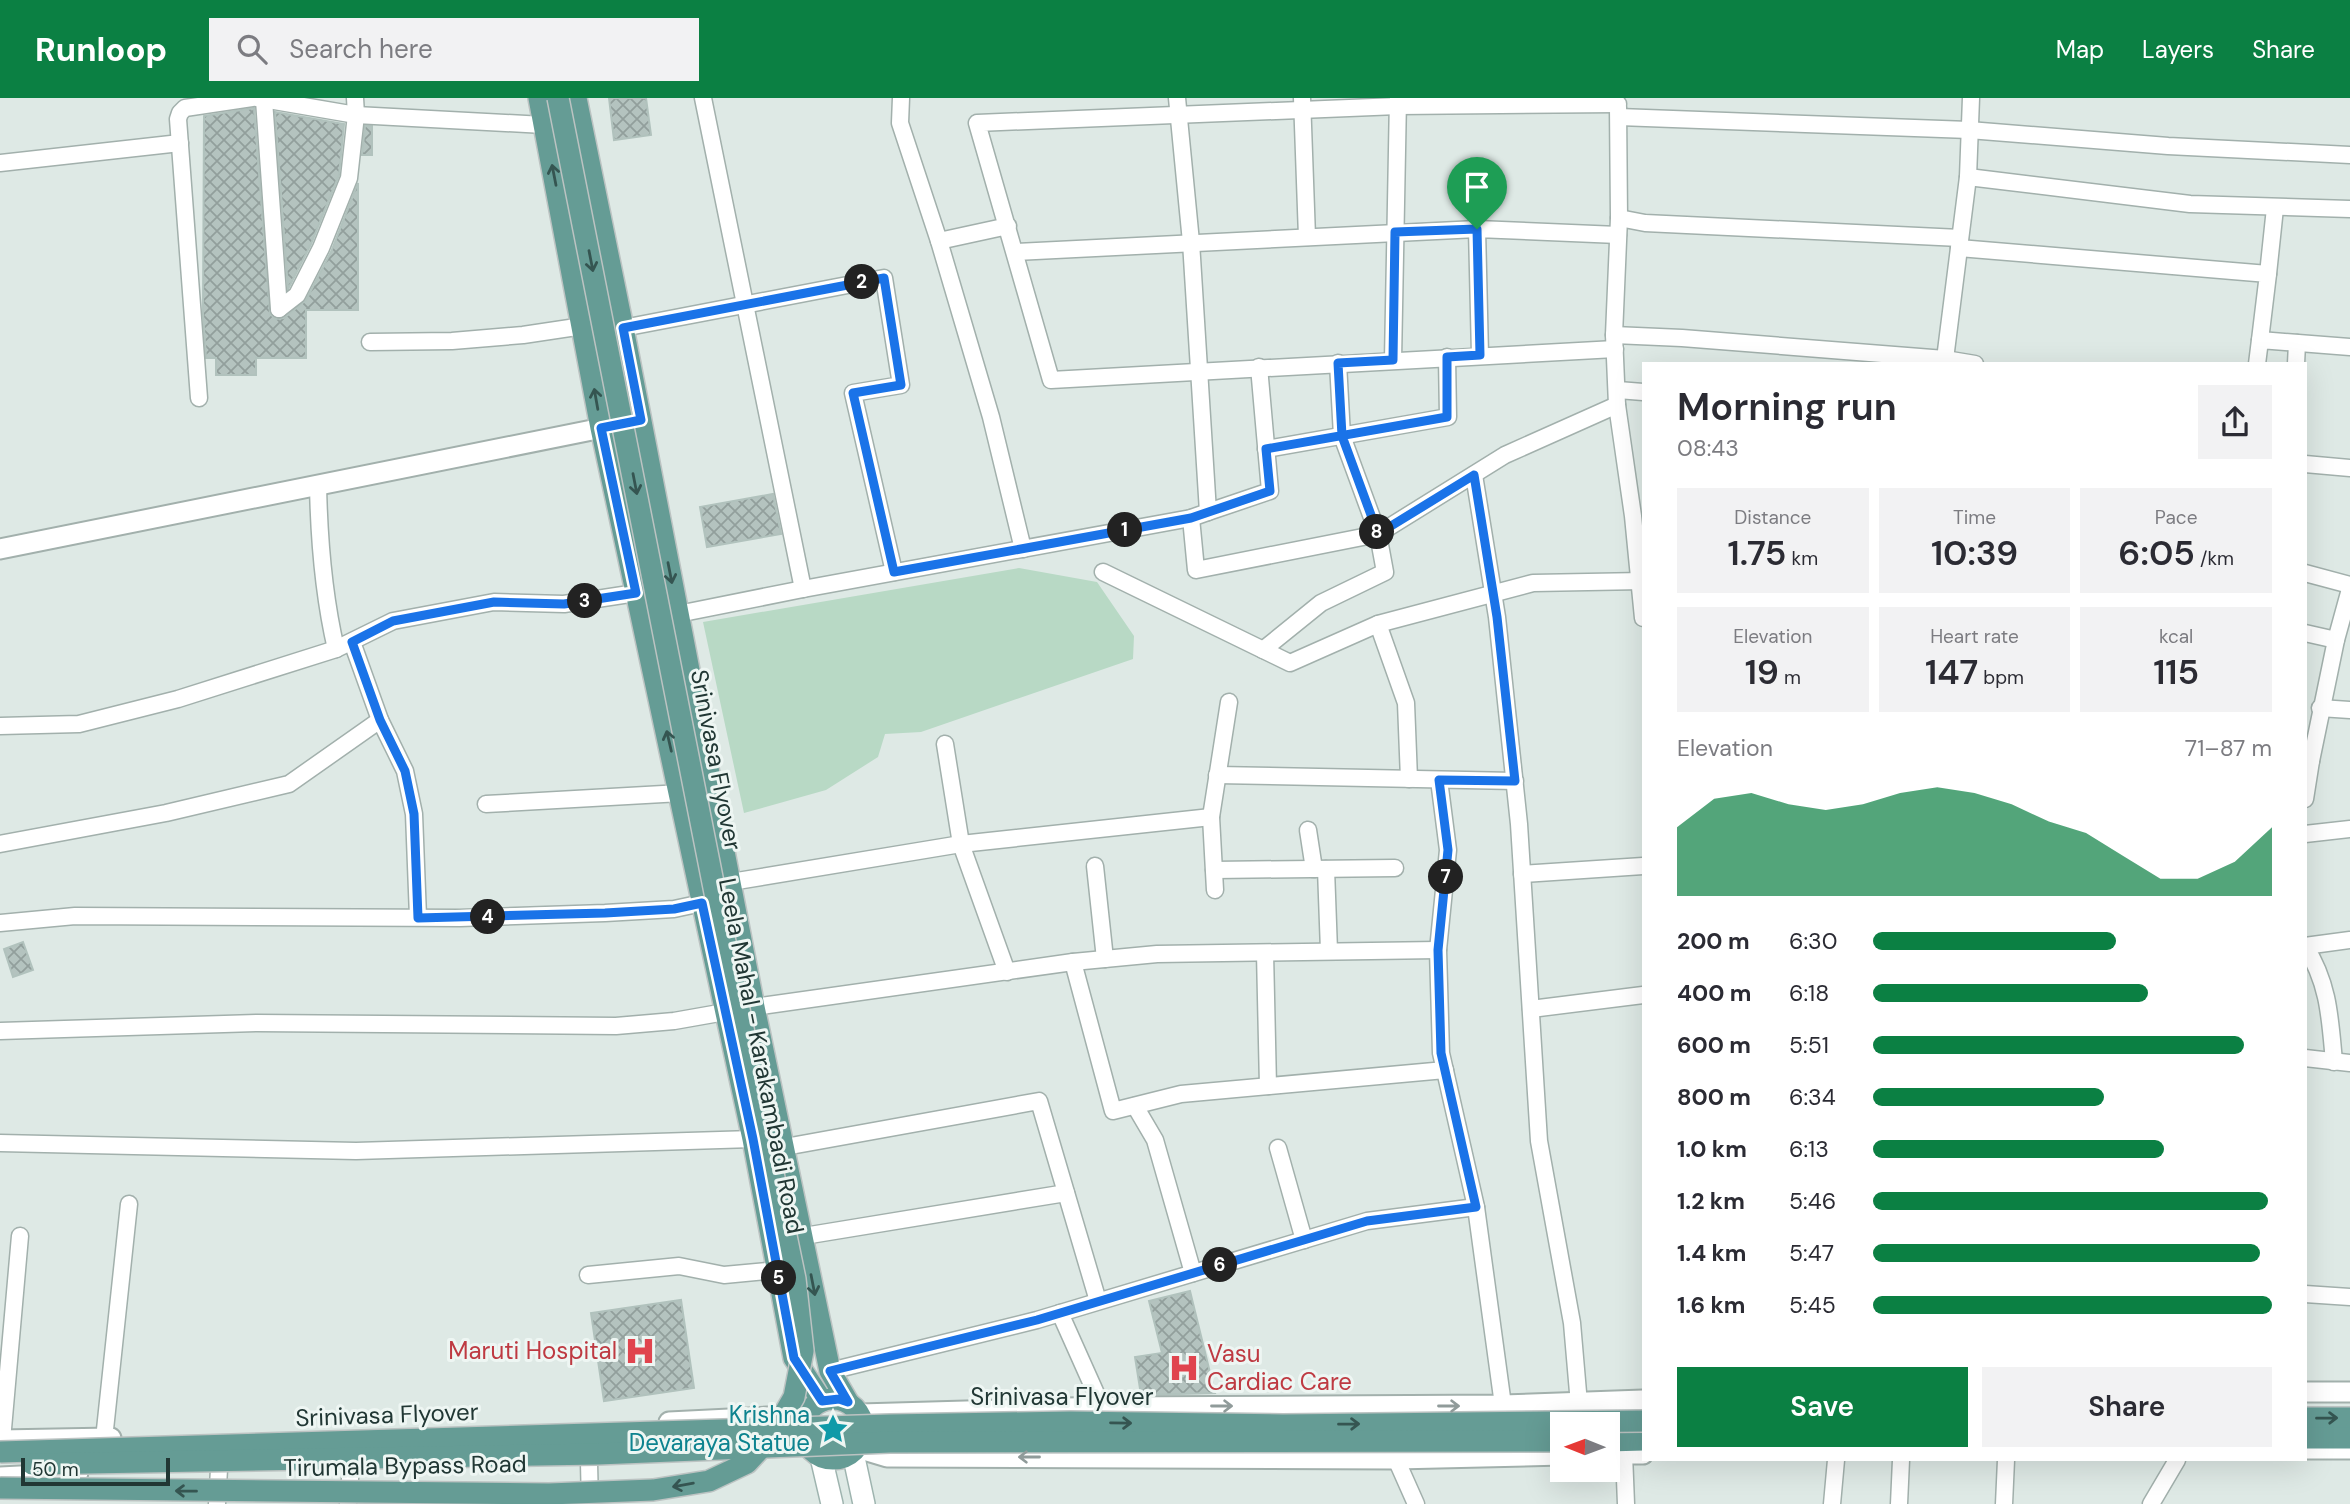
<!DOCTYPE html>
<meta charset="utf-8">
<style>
:root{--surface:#fff;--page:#f2f2f3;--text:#2b2b33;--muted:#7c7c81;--accent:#0b8043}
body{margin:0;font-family:"DM Sans",sans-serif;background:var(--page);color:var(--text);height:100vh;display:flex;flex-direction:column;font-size:26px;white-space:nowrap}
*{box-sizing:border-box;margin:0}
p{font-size:23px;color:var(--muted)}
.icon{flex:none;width:38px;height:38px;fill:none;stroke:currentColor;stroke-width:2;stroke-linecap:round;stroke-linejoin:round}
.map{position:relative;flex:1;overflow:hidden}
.sheet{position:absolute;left:1642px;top:264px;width:665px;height:1099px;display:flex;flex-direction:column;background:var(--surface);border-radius:0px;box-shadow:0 7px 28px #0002}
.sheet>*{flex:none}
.needle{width:46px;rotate:271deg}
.buttons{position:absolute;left:1550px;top:1314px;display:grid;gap:14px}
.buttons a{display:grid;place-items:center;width:70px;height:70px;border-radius:0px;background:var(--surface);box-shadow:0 7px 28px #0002;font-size:35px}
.scale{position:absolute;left:21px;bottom:18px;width:149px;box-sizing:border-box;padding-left:7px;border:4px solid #213734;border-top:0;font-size:19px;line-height:24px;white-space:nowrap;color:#213734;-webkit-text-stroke:5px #eef6f3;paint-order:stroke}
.pin{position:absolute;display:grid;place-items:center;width:60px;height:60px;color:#fff;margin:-72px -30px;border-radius:50% 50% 50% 0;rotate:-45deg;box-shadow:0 0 7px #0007}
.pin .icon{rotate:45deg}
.km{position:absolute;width:35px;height:35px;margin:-18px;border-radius:50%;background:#222;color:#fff;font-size:19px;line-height:35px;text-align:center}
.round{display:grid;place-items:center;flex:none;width:74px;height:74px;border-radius:0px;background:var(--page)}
.head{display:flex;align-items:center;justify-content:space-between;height:119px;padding:0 35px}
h1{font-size:38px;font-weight:600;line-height:52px}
.metrics{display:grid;grid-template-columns:repeat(3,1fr);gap:10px;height:119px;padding:7px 35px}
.metrics div{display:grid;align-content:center;border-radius:0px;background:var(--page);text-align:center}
.metrics b{font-size:35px;font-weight:600}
.metrics small{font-size:19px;font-weight:400}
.metrics p{font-size:19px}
.chart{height:196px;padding:14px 35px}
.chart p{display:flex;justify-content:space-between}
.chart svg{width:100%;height:126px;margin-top:7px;fill:var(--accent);opacity:.7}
.primary-button{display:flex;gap:14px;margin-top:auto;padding:14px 35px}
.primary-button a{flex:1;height:80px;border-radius:0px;background:var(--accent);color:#fff;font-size:28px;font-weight:600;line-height:80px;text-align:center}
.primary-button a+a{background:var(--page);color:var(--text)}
ul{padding:0 35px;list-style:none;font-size:23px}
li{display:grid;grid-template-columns:112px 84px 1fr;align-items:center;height:52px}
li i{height:18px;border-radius:9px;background:var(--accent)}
header{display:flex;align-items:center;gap:42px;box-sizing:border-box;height:98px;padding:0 35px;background:var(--accent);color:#fff}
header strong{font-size:33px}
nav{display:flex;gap:38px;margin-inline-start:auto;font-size:24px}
.search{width:490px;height:63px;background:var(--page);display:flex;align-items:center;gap:18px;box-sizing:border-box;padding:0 24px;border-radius:0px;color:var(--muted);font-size:26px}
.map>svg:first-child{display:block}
.park{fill:#b8d9c5}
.building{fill:url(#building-cross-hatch);stroke:#b1c2bd;stroke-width:2}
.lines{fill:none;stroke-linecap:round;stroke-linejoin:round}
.minor-casing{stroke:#a2b0ac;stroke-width:19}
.tertiary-casing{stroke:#a2b0ac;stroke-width:23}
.secondary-casing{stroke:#9eb4af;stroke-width:24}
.primary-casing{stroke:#bcc3c2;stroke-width:24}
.minor{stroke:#fff;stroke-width:16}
.tertiary{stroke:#fff;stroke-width:19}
.secondary{stroke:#fff;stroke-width:21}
.primary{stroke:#659c95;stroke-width:21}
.primary-bridge-casing{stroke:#bcc3c2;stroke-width:24;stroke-linecap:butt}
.primary-bridge{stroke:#659c95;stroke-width:21}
.oneway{stroke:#355551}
.oneway2{stroke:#909b9a}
.route-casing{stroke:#fff;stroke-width:14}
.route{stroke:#1a73e8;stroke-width:9}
.labels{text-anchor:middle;stroke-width:6;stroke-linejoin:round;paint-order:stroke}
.street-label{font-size:24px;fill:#213734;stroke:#eef6f3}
.health-label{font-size:24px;fill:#be3a42;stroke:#eef6f3;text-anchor:end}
.culture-label{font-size:24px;fill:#0d838f;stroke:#eef6f3;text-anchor:end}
</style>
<header>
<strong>Runloop</strong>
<div class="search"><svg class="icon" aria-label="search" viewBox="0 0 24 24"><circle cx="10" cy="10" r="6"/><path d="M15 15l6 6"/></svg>Search here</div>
<nav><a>Map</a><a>Layers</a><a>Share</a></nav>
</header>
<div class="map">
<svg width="2350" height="1406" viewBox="0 0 2350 1406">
<defs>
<pattern id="building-cross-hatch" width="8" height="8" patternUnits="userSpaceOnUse" patternTransform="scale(1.75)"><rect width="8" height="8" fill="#b4c3bf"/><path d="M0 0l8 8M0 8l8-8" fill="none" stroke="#929f9c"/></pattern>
</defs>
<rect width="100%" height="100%" fill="#dee9e5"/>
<path class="park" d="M1019,470L1097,484L1134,538L1133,561L921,634L885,636L878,659L826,692L744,715L703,524Z"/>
<g class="building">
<path d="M609,0H646L651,37L614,42Z"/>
<path d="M254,10L270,216L276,221L284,220L306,202L331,154L358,85V212H306V260H256V277H216V260H206L203,216L204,18Z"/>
<path d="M275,14L344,26L339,77L311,146L288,191Z"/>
<path d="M365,28H372V57H362Z"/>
<path d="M773,396L781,436L707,449L700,409Z"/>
<path d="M23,844L33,872L13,879L4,851Z"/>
<path d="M1190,1193L1215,1295L1141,1297L1135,1259L1162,1255L1149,1203Z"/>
<path d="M681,1202L694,1290L604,1303L591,1215Z"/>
</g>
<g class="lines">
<g class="minor-casing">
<g id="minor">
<path d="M257,0L356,17L544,27"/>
<path d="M703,0L803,491"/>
<path d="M901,0L900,25L939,143L991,319L1023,451"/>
<path d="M1302,0L1307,139"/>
<path d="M264,2L279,211"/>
<path d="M1618,9L1619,120L1614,237L1617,307L1633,418L1643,520"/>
<path d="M1619,19L1969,32L2168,48L2350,57"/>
<path d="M0,65L180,45"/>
<path d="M1968,79L2190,106L2350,111"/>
<path d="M1619,120L1645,125L1960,140"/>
<path d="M939,143L1008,128"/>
<path d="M1959,150L2268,176L2260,242"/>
<path d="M1015,154L1477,131"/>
<path d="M2268,176L2275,110"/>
<path d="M279,211L297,197L321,150L349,80L356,17L355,0"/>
<path d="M623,230L884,180L901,287L853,295L894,474"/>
<path d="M1614,237L1682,240L1945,261L1975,266"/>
<path d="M370,244L452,243L523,237L583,228"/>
<path d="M1615,251L1051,282L977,25L1398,8L1618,6"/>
<path d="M1480,257L1477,131L1618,137"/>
<path d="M1945,261L1968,79L1971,0"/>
<path d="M1393,262L1398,0"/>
<path d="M2257,266L2260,242L2350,249"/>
<path d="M2296,266L2297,245"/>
<path d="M1618,292L1643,294"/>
<path d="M199,300L178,21L180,15L185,10L252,0"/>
<path d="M1266,351L1448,319L1447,259"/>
<path d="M2305,366L2350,370"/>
<path d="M1474,377L1497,519L1519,726L1539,1043L1572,1225L1579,1306"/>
<path d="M318,386C319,443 323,495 336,551"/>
<path d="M1208,414L1270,393L1259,269"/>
<path d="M1191,420L1196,472L1378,436L1505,357L1617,307"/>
<path d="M1103,474L1290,565L1378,526L1533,485L1643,483"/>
<path d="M2305,475L2350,487"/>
<path d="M678,516L803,491L1191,420L1208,414L1191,144L1177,0"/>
<path d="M1378,526L1406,605L1409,681"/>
<path d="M2305,535L2336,542"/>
<path d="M352,544L380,622L405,673L414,716L418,819"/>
<path d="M1263,552L1321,505L1385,474L1378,436L1342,338L1338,265"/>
<path d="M2320,610L2350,612"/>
<path d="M0,628L79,626L178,601L336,551L393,523L494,504L564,506L636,495"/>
<path d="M945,646L961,746L1007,874"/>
<path d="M2305,660L2311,663L2336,542L2350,491"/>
<path d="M1217,677L1515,683"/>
<path d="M1439,682L1448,752L1438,852L1441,955L1476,1109L1503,1307"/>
<path d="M2305,701L2311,663"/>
<path d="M486,706L681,695"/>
<path d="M1308,732L1314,771"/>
<path d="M2305,736L2350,731"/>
<path d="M0,746L166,715L289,686L380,622"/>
<path d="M1095,768L1105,861"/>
<path d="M1326,771L1329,853"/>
<path d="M1214,772L1395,770"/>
<path d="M1522,776L1643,768"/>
<path d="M731,784L961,746L1211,719"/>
<path d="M1215,792L1211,719L1229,604"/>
<path d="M0,825L75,818L460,820L605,815L674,811L702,805"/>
<path d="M2305,848C2329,886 2330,920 2334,964"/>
<path d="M2305,848L2350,842"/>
<path d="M1265,855L1268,988"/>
<path d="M1073,864L1113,1013L1181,996L1445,972"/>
<path d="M754,909L1073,864L1157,856L1438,852"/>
<path d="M1531,911L1643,897"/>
<path d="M0,933L257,925L616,928L674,923L725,914"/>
<path d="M2305,960L2350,965"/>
<path d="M1135,1008L1155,1042L1193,1175"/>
<path d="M0,1045L356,1053L753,1041"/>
<path d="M785,1049L1039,1003L1098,1203"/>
<path d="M1278,1050L1304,1142"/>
<path d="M804,1138L1066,1095"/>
<path d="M588,1177L679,1168L724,1177L777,1172"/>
<path d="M2305,1196L2350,1199"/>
<path d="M1060,1215L1102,1309"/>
<path d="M830,1273L1037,1222L1367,1123L1476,1109"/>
<path d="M104,1341L129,1106"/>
<path d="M2,1342L20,1138"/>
<path d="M1624,1356L1626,1406"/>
<path d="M1396,1361L1416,1406"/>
<path d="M589,1365L590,1406"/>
<path d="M217,1406L219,1371"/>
<path d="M348,1406L351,1368"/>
<path d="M1832,1406L1836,1362"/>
<path d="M1899,1406L1901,1362"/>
<path d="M2004,1406L2006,1362"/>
<path d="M2151,1406L2177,1362"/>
</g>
</g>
<g class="tertiary-casing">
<g id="tertiary">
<path d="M0,451L617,327"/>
<path d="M2305,1294H2350"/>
<path d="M860,1316L1102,1309L1503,1307L1643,1302"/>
<path d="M669,1324L806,1317"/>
<path d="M0,1342L111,1340"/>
<path d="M857,1350L887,1359L1396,1361L1563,1357"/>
<path d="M2305,1351H2350"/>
<path d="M1608,1356H1643"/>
<path d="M0,1379L78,1375"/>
</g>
</g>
<g class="secondary-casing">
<g id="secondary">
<path d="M853,1355L864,1406"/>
<path d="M821,1359L832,1406"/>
</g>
</g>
<g class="primary-casing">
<g id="primary">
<path d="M539,0L601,330L753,1041L794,1260L822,1303"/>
<path d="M576,0L623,230L754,909L830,1273L848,1304"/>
<circle cx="833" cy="1331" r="30"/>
<path d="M2305,1320H2350"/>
<path d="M2305,1340H2350"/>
<path d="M1608,1343L1643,1342"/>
</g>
</g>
<use href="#minor" class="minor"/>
<use href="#tertiary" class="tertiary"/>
<use href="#secondary" class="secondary"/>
<use href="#primary" class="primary"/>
<g class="primary-bridge-casing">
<g id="primary-bridge">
<path d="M0,1354L890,1327L1070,1324L1283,1327L1643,1323"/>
<path d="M32,1366L598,1356L890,1344L1563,1343"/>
<path d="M0,1390L549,1396L653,1392L709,1383L747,1365L771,1339L794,1299L803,1253L795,1181L719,815L558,0"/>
</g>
</g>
<use href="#primary-bridge" class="primary-bridge"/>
</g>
<defs><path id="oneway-shaft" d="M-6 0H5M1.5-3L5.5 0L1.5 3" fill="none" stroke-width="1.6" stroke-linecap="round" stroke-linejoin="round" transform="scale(1.75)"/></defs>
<g class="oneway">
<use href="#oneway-shaft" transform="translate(554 77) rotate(-101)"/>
<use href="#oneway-shaft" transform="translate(591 163) rotate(79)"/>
<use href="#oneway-shaft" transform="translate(596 301) rotate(-100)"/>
<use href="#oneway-shaft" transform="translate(635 386) rotate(79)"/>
<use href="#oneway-shaft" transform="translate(670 475) rotate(79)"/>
<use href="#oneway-shaft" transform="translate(669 643) rotate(-103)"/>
<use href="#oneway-shaft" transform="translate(813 1187) rotate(79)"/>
<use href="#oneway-shaft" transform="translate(2327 1320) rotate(-1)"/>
<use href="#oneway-shaft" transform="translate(1121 1325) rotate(1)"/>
<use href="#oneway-shaft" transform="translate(1349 1326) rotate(-1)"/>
<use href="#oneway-shaft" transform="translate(683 1387) rotate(170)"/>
<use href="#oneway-shaft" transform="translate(186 1393) rotate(-179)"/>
</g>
<g class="oneway2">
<use href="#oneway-shaft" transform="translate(1222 1308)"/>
<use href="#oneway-shaft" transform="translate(1449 1308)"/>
<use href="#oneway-shaft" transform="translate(1029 1359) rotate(-180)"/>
</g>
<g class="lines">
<g class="route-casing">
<path id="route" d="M1477,131L1480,257L1447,259V319L1266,351L1270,393L1191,420L894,474L853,295L901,287L884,180L623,230L641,322L601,330L636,495L564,506L494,504L393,523L352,544L380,622L405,673L414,716L418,820L605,815L674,811L702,805L753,1041L794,1260L822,1303L839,1301L848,1304L830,1273L1037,1222L1367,1123L1476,1109L1441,955L1438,852L1448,752L1439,682L1515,683L1497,519L1474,377L1378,436L1342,338L1338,265L1393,262L1395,134L1477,131"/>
</g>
<use href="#route" class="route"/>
</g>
<defs>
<g id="hospital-bare" transform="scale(2.415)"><path d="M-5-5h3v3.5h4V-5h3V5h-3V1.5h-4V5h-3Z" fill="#e0444e" stroke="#eef6f3" stroke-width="2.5" paint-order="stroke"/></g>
<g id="sight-bare" transform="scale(2.415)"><path d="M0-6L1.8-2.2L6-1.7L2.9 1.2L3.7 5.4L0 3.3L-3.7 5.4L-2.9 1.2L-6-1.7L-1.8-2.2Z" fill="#0f9aa8" stroke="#eef6f3" stroke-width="2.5" paint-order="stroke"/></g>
</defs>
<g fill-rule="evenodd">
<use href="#hospital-bare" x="640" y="1253"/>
<use href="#hospital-bare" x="1184" y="1270"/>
<use href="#sight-bare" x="833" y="1331"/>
</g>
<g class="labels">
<g class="street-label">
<text transform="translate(716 662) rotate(79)" y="8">Srinivasa Flyover</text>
<text transform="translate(761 958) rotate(79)" y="8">Leela Mahal - Karakambadi Road</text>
<text x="1062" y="1307">Srinivasa Flyover</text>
<text transform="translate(387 1317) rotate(-2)" y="8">Srinivasa Flyover</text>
<text transform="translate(405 1368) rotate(-1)" y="8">Tirumala Bypass Road</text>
</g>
<g class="health-label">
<text x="617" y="1261">Maruti Hospital</text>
<text x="1207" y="1264" text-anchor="start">Vasu<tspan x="1207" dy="28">Cardiac Care</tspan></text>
</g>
<g class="culture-label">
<text x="810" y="1325">Krishna<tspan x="810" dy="28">Devaraya Statue</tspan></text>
</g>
</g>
</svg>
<div class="buttons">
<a><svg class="needle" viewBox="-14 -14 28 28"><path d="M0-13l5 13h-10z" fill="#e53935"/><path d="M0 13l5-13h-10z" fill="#7c7c81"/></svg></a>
</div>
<div class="scale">50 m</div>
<div class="pin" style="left:1477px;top:131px;background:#1e9e55"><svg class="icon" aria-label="arrive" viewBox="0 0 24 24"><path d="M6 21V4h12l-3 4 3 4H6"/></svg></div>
<b class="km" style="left:1125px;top:432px">1</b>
<b class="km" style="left:862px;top:184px">2</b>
<b class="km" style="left:585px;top:503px">3</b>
<b class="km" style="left:488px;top:819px">4</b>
<b class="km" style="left:779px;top:1180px">5</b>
<b class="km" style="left:1220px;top:1167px">6</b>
<b class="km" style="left:1446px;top:779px">7</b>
<b class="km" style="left:1377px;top:434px">8</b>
<section class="sheet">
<div class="head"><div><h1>Morning run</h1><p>08:43</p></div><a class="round"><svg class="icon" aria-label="share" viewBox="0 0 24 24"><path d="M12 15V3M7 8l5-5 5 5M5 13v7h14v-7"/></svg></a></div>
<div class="metrics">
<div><p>Distance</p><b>1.75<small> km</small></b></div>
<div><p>Time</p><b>10:39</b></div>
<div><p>Pace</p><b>6:05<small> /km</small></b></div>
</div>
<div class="metrics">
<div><p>Elevation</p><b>19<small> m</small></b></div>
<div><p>Heart rate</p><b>147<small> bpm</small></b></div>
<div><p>kcal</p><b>115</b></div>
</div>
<div class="chart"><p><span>Elevation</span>71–87 m</p>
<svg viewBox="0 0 160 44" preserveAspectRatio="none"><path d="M0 44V20L10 10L20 8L30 12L40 14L50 12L60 8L70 6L80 8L90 12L100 18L110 22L120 30L130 38L140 38L150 32L160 20V44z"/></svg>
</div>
<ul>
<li><b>200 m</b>6:30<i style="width:61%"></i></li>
<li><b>400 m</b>6:18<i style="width:69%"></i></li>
<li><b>600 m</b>5:51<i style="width:93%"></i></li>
<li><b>800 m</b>6:34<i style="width:58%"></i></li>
<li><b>1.0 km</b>6:13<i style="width:73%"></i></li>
<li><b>1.2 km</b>5:46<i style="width:99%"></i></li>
<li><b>1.4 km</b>5:47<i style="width:97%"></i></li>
<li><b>1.6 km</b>5:45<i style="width:100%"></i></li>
</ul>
<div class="primary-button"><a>Save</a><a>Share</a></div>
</section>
</div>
